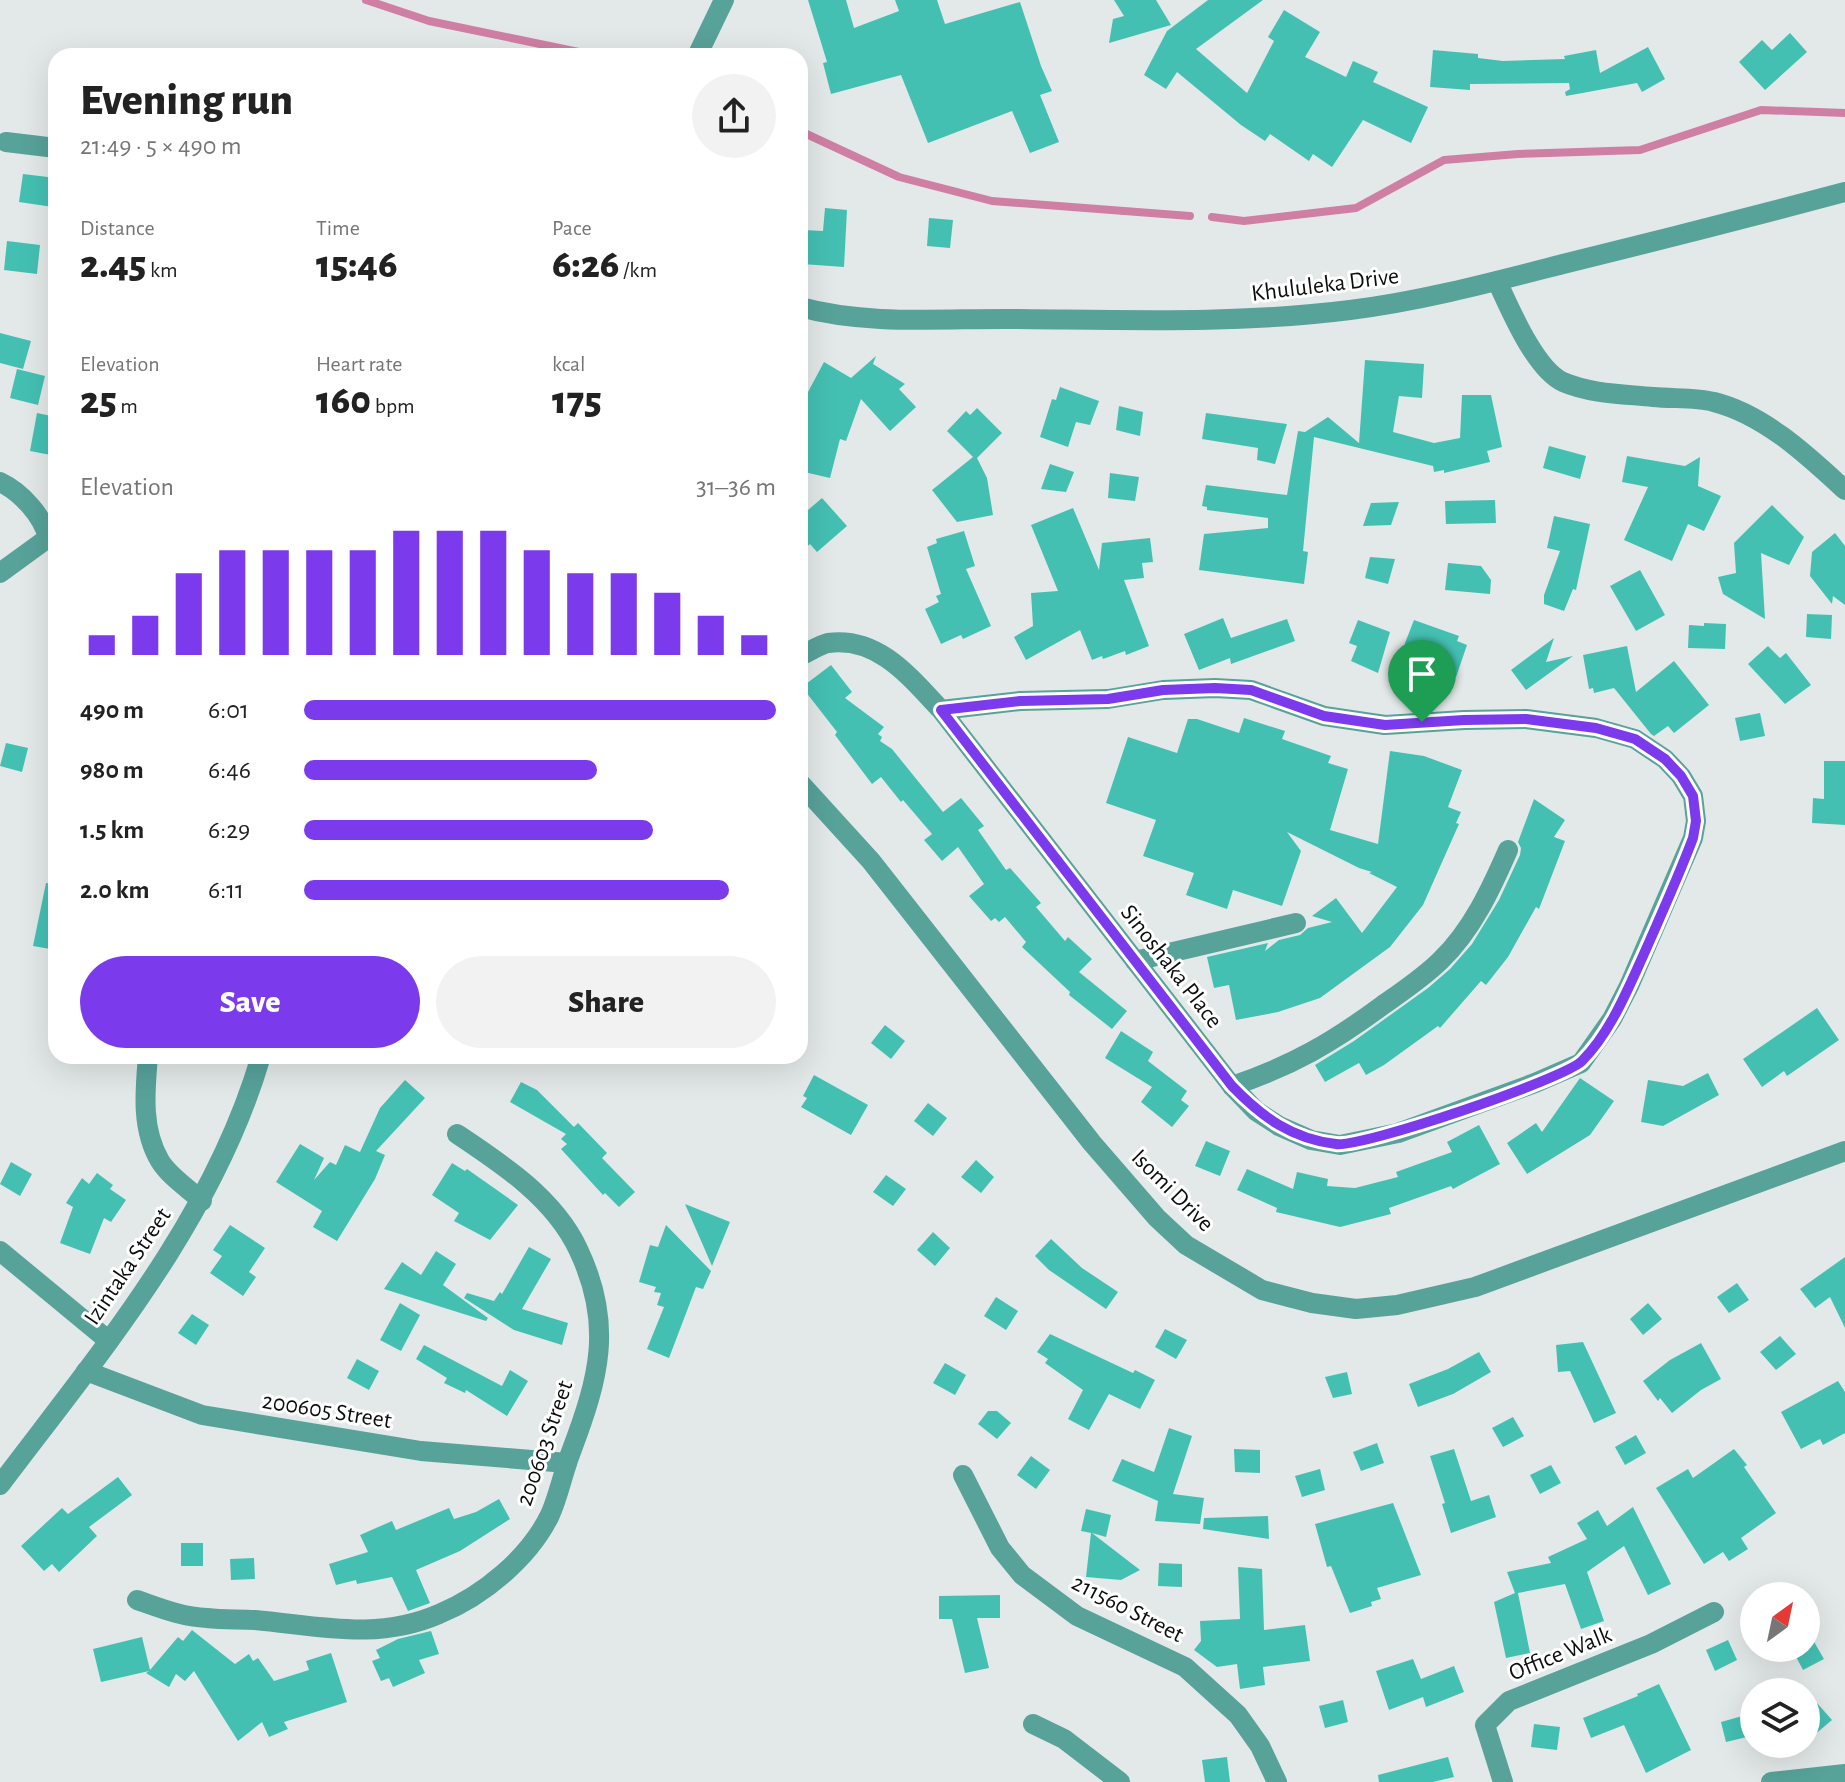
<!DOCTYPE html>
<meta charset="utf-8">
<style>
:root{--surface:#fff;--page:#f2f2f2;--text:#222;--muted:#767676;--accent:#7c3aed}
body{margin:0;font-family:"Alegreya Sans",sans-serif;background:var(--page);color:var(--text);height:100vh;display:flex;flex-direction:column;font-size:30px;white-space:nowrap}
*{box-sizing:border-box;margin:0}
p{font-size:26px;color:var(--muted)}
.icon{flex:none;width:44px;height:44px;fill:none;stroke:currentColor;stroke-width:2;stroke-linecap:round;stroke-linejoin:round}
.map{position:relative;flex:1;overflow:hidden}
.details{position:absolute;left:48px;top:48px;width:760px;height:1016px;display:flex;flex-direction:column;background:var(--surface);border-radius:24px;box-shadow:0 8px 32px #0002}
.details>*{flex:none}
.needle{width:52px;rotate:33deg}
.tools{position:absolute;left:1740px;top:1582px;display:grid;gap:16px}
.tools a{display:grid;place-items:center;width:80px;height:80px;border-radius:50%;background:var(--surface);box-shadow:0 8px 32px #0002;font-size:40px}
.pin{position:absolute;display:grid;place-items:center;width:68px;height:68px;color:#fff;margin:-82px -34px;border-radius:50% 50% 50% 0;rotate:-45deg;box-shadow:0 0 8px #0007}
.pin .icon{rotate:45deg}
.round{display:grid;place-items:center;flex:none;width:84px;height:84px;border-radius:42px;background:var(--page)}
.overview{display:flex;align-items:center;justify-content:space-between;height:136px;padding:0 32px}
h1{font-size:44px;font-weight:800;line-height:60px}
.metrics{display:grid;grid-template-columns:repeat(3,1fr);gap:12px;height:136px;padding:8px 32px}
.metrics div{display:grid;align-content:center}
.metrics b{font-size:40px;font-weight:800}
.metrics small{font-size:22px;font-weight:400}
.metrics p{font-size:22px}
.chart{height:224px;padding:16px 32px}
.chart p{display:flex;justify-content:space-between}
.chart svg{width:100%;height:144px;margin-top:8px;stroke:var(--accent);stroke-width:6}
.button{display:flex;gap:16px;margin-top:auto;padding:16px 32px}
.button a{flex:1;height:92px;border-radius:48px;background:var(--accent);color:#fff;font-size:32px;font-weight:800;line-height:92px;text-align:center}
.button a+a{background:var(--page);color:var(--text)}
ul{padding:0 32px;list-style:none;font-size:26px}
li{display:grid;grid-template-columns:128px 96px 1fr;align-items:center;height:60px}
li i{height:20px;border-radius:10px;background:var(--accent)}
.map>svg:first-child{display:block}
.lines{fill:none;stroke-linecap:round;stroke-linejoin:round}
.stream{stroke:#d07fa4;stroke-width:8}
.building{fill:#44c0b3}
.minor{stroke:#57a299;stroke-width:20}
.tertiary{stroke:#57a299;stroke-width:20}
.route-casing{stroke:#fff;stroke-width:16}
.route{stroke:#7c3aed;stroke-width:10}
.labels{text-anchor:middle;stroke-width:6;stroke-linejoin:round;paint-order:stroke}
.street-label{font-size:24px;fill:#0c0e0e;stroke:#fff}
</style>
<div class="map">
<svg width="1845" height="1782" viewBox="0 0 1845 1782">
<rect width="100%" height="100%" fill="#e3e9e8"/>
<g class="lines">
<g class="stream">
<path d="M366,0L429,21L598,56"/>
<path d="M800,131L899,177L992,201L1190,216"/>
<path d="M1212,217L1244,221L1356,208L1444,160L1518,154L1640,150L1761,110L1845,113"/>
</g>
</g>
<g class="building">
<path d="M808,0H846L854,28L899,11L895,0H937L945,24L1020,2L1041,66L1052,91L1040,95L1059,142L1030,153L1012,111L928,143L901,75L831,94L823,63L827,62Z"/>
<path d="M1114,0H1156L1171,25L1109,43L1113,19L1124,16Z"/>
<path d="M1208,0H1263L1196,49L1247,93L1274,41L1268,37L1284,10L1320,32L1305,57L1346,77L1353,61L1378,72L1373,82L1428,107L1411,143L1363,120L1332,167L1313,154L1309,161L1270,134L1265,141L1241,125L1177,72L1166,89L1144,75L1167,31Z"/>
<path d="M1790,33L1807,52L1765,90L1739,62L1762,40L1772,50Z"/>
<path d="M1648,47L1665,79L1642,92L1637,83L1566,96L1565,92L1570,89L1569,83L1470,84V90L1430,87L1433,50L1478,54V58L1503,61L1565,59L1564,56L1596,50L1600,73Z"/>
<path d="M23,174L56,178L53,207L19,202Z"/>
<path d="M825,208L847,210L844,267L802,264L804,230L823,231Z"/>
<path d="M929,218L953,220L950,248L927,246Z"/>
<path d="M7,241L40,245L37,274L4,270Z"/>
<path d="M0,333L31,341L23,369L0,363Z"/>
<path d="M876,356L873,364L905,384L899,389L916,407L890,431L861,399L846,441L840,439L830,478L800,471V407L824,362L851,378Z"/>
<path d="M1365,360L1424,364L1422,398L1399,396L1393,432L1434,443L1460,438L1462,395H1491L1502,447L1487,451L1490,462L1444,473V470L1434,472L1433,466L1314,437L1303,551L1308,552L1304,584L1199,570L1204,534L1268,528V518L1207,510V507L1202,506L1206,485L1287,495L1298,431L1305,432L1328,417L1359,443Z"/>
<path d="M17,369L45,376L38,405L10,398Z"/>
<path d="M1060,387L1099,401L1090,425L1076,422L1068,447L1040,437L1052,399L1056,400Z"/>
<path d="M1119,406L1143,412L1140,436L1116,430Z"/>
<path d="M977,408L1002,433L977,458L987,478L993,515L957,522L932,490L973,457L947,431L966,411L970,415Z"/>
<path d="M37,413L56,417V456L30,451Z"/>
<path d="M1206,413L1287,424L1275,464L1257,460L1258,448L1202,439Z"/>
<path d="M1549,446L1586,456L1580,479L1543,468Z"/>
<path d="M1627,456L1685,466L1700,457L1698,486L1721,496L1704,531L1688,524L1672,561L1624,540L1648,487L1622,482Z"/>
<path d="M1050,464L1074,472L1066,492L1041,489Z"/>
<path d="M1110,473L1139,477L1135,501L1108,498Z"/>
<path d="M822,498L847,526L817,552L810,544L800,553V517Z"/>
<path d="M1495,500L1496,523L1446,524L1445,501Z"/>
<path d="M1399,502L1391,525L1363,526L1371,503Z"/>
<path d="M1772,505L1804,537L1789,565L1761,553L1765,619L1723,594L1718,577L1736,573L1734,543Z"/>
<path d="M1073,508L1099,570L1102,543L1150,538L1153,562L1142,563L1144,578L1124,580L1149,646L1126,655L1125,651L1103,659L1102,656L1092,660L1080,630L1026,660L1014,637L1033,626L1031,593L1058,591L1031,525Z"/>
<path d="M1554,516L1590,524L1576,590L1573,589L1564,611L1544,604V595L1560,551L1547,548Z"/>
<path d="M964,531L975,566L966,569L991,626L963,639L961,635L941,644L925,609L939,602L936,596L941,594L927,547L937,543L936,539Z"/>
<path d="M1835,533L1845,546V605L1833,596L1832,604L1810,576L1812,552Z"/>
<path d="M1370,557L1395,559L1388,584L1365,578Z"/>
<path d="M1448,563L1481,566L1491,580L1490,594L1445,590Z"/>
<path d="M1640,570L1665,615L1636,631L1610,586Z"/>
<path d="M1807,614L1832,615L1831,639L1806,637Z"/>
<path d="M1223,618L1231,638L1287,619L1295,641L1231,664L1230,658L1199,670L1184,634Z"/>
<path d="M1358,620L1390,632L1378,673L1351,661L1357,646L1349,643Z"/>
<path d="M1414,620L1459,636L1457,641L1467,645L1456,677L1403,658L1405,643Z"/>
<path d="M1704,623L1726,624L1725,649L1688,648L1689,625L1704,626Z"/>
<path d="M1554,638L1546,662L1573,656L1526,690L1511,670Z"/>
<path d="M1627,646L1636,692L1674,661L1709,705L1674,733L1668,726L1654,736L1651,734L1614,688L1594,693L1593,688L1589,689L1583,655Z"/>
<path d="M1768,646L1780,658L1786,653L1811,685L1785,704L1748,664Z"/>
<path d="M831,665L852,692L845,698L884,727L878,734L882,737L880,741L892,749L943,812L961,798L984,826L978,830L1006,870L1010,868L1041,903L1036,907L1065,941L1068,937L1092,959L1079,972L1127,1011L1112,1029L1069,995L1070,992L1022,947L1026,942L1005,917L999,922L995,918L991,921L969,896L984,884L958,847L942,861L924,840L932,834L903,800L901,802L881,777L872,784L835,735L837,732L802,687Z"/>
<path d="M1760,713L1765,736L1740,741L1735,718Z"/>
<path d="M1244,718L1285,731L1282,739L1331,756L1328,763L1348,769L1330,830L1378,844L1390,751L1424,756L1462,770L1448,807L1461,812L1456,823L1459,824L1423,905L1390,947L1320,998L1278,1012L1236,1020L1229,985L1214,988L1207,957L1268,943L1265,951L1279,940L1300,935L1308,928L1332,922L1312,916L1336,898L1362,933L1397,887L1369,873L1372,872L1359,868L1287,832L1301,851L1282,906L1233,890L1227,909L1186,895L1194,873L1143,856L1156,820L1106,803L1128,737L1177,753L1188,719H1197L1239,733Z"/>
<path d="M6,743L28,748L22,772L0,766Z"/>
<path d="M1824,761H1845V825L1812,823L1813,798L1824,799Z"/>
<path d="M1534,799L1565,820L1554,837L1565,841L1539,909L1536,907L1508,957L1486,985L1481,981L1440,1028L1438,1026L1384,1065L1366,1075L1359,1063L1325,1082L1315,1065L1354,1041L1428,988L1450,969L1472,944L1499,900L1520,855L1521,848L1518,842Z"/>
<path d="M46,883L56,884V950L33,946Z"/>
<path d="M1817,1008L1839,1040L1787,1076L1784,1071L1762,1087L1743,1059Z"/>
<path d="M885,1025L905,1041L891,1059L871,1043Z"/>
<path d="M1121,1031L1153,1052L1148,1061L1187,1091L1181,1100L1189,1106L1172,1127L1141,1102L1152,1087L1105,1058Z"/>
<path d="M1708,1073L1719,1095L1663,1126L1641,1122L1648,1080L1683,1086Z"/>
<path d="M814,1075L868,1105L851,1135L801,1107L807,1098L803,1096Z"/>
<path d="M1580,1078L1614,1101L1590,1135L1527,1174L1507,1143L1536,1123L1542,1132Z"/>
<path d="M405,1080L425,1098L376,1151L385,1155L375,1179L337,1241L313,1227L322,1211L276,1182L300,1144L324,1158L314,1180L330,1162L336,1165L345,1145L360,1152L380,1108Z"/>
<path d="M521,1082L537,1090L574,1127L578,1123L607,1153L602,1158L635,1192L619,1207L605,1193L603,1195L561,1149L567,1144L561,1139L566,1134L510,1102Z"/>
<path d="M928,1103L947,1118L933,1136L914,1121Z"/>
<path d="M1479,1125L1500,1164L1453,1189L1451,1186L1389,1208L1391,1214L1340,1227L1276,1212L1277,1208L1237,1190L1247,1169L1293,1189L1297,1172L1328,1179L1327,1186L1355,1188L1398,1177L1396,1172L1452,1152L1447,1142Z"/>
<path d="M1206,1141L1230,1151L1220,1176L1195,1166Z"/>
<path d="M976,1160L994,1177L981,1193L961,1177Z"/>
<path d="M11,1162L32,1174L20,1196L0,1184Z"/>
<path d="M452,1163L465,1171L467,1169L518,1205L490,1240L454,1221L459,1213L432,1195Z"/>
<path d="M97,1173L113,1185L110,1189L126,1200L111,1222L104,1218L90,1254L60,1243L73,1207L66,1203L82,1178L89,1184Z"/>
<path d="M886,1175L906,1189L893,1206L873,1192Z"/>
<path d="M685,1204L730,1222L712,1266Z"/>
<path d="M230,1225L265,1248L249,1272L256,1277L243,1296L210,1273L222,1256L213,1250Z"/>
<path d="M666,1225L711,1271L703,1289L696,1287L669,1358L647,1349L664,1307L657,1305L661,1293L654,1292L656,1287L639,1282L650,1245L658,1247Z"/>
<path d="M933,1232L950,1248L935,1266L917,1250Z"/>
<path d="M1051,1239L1082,1268L1118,1292L1106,1309L1049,1270L1035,1256Z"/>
<path d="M529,1247L551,1259L522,1309L568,1323L562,1345L514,1330L464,1298L467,1293L494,1301L500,1292L502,1294Z"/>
<path d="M436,1251L456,1264L443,1285L488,1318L486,1321L384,1289L402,1262L421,1275Z"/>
<path d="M1845,1257V1328L1830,1297L1815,1308L1800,1289Z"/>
<path d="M1737,1283L1749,1300L1729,1313L1717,1297Z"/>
<path d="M996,1297L1018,1311L1006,1330L984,1316Z"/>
<path d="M400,1303L420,1315L401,1351L380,1340Z"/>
<path d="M1648,1303L1662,1319L1643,1335L1630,1319Z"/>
<path d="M192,1314L209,1325L196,1345L178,1333Z"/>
<path d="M1165,1329L1187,1340L1176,1359L1155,1347Z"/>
<path d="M1050,1334L1133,1373L1135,1370L1155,1380L1140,1409L1109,1394L1089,1430L1068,1419L1083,1390L1045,1363L1048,1359L1037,1352Z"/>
<path d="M1780,1336L1796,1354L1776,1370L1760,1352Z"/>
<path d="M1583,1342L1616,1413L1594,1423L1570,1371L1558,1372L1556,1345Z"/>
<path d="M1701,1343L1721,1379L1701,1390L1672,1413L1660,1398L1658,1401L1643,1381L1670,1360Z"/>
<path d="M424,1345L502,1386L510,1370L528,1381L507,1416L466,1390L465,1393L444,1383L447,1378L416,1359Z"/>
<path d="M1479,1352L1491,1372L1453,1394L1418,1407L1409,1384L1448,1369Z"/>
<path d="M357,1359L379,1371L369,1390L347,1378Z"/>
<path d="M945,1363L966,1375L955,1395L933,1383Z"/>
<path d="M1347,1372L1352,1394L1333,1398L1325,1377Z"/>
<path d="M1838,1381L1845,1392V1433L1823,1445L1820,1439L1801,1449L1781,1412Z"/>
<path d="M988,1411H997L1011,1423L997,1439L978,1424Z"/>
<path d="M1513,1417L1524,1436L1503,1447L1492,1428Z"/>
<path d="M1169,1428L1192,1436L1173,1494L1204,1498L1200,1524L1155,1521L1158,1501L1112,1481L1122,1459L1154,1472Z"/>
<path d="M1636,1435L1646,1453L1625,1465L1615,1447Z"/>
<path d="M1377,1443L1384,1463L1361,1471L1353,1452Z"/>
<path d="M1234,1449L1260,1450V1473L1235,1472Z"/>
<path d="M1454,1449L1471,1501L1489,1495L1496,1517L1451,1533L1442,1504L1445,1503L1430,1456Z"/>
<path d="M1734,1449L1747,1465L1744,1467L1776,1513L1741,1538L1748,1549L1729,1561L1723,1552L1704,1564L1656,1488L1688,1469L1693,1478Z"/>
<path d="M1031,1456L1050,1470L1036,1489L1017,1475Z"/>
<path d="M1551,1465L1561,1483L1540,1494L1530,1475Z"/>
<path d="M1320,1469L1325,1490L1302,1497L1295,1476Z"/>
<path d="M118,1477L132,1495L89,1527L97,1536L59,1572L52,1564L44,1571L21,1546L62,1508L68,1514Z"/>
<path d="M499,1499L510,1519L460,1551L416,1570L430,1603L408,1611L392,1577L357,1584L356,1580L336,1585L329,1564L368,1552L360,1535L392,1521L396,1530L449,1508L454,1519L476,1512Z"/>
<path d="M1393,1503L1421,1575L1377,1588L1381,1599L1371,1602L1372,1606L1350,1613L1331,1566L1327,1567L1315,1524Z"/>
<path d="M1633,1507L1671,1584L1648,1595L1624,1546L1587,1572L1604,1621L1581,1629L1565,1584L1518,1593L1530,1653L1506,1658L1494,1602L1515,1593L1507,1572L1551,1563L1548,1557L1587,1539L1577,1523L1598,1510L1607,1526Z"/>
<path d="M1086,1509L1111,1515L1106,1537L1092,1533L1140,1570L1121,1580L1086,1577L1091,1533L1081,1531Z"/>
<path d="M1268,1516L1269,1539L1203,1529L1204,1518Z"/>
<rect x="181" y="1543" width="22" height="23"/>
<path d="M254,1558L255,1579L231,1580L230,1559Z"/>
<path d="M1159,1563L1182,1564V1587L1158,1586Z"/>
<path d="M1238,1567L1262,1569L1264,1630L1305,1625L1310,1661L1263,1667L1265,1685L1240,1689L1237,1664L1217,1667L1194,1650L1201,1641L1200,1621L1240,1619Z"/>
<path d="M1000,1595V1618H977L989,1668L965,1673L952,1619H939V1596Z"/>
<path d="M192,1630L235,1664L249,1654L253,1661L258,1658L274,1681L309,1670L306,1661L331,1653L347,1702L284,1722L288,1729L269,1737L262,1722L238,1741L194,1671L185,1681L176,1674L169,1687L146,1673L149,1671L101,1682L93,1649L142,1637L150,1670L178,1637L183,1641Z"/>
<path d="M431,1631L439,1654L419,1660L425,1673L393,1687L389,1678L381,1681L372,1661L380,1658L376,1650L398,1639Z"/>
<path d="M1728,1640L1737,1660L1715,1671L1706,1650Z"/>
<path d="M1813,1640L1824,1659L1803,1670L1793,1651L1806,1648V1644Z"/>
<path d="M1413,1659L1421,1679L1454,1666L1464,1692L1426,1707L1423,1697L1389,1710L1376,1671Z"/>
<path d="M1659,1684L1691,1750L1646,1773L1624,1725L1591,1738L1583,1718L1638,1696L1637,1694Z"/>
<path d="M1343,1700L1348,1722L1325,1728L1319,1706Z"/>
<path d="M1817,1703L1832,1720L1806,1742V1712Z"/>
<path d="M1746,1715L1751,1736L1726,1742L1721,1722Z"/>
<path d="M1534,1724L1560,1727L1557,1750L1531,1747Z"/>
<path d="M1227,1757L1230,1782H1205L1202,1760Z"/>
<path d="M1448,1757L1454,1777L1433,1782H1379L1378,1775Z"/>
</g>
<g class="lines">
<g class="minor">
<path d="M6,142L56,148"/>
<path d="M1497,281C1510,309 1535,369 1563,382C1591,394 1624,394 1653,397C1673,399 1696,397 1714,402C1765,415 1808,456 1845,490"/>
<path d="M0,482C21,492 43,516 48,538"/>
<path d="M800,656C809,652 819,645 828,643C878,636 910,677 941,710L1232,1086L1256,1111L1279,1126L1311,1140L1340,1145L1398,1133L1535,1083L1581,1063L1612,1019L1629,986L1693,838L1696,821L1693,796L1681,776L1665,759L1635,739L1596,728L1526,719L1464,720L1385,725L1324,716L1251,690L1215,688L1163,690L1108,699L1020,701L941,710"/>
<path d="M1135,961L1296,923"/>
<path d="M148,1056C145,1091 141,1129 160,1161C169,1176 189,1189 202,1201"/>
<path d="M1232,1086C1292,1066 1333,1042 1383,1005C1403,991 1424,977 1441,960C1472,930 1491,889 1508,850"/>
<path d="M0,1251L109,1341"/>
<path d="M86,1371L202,1415L421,1451L567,1463"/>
<path d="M963,1475L1000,1548L1022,1575L1077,1616L1185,1667L1238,1715L1260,1746L1277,1782"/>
<path d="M0,1485C101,1351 213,1220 261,1056"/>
<path d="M137,1600C160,1608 182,1617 207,1618C223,1620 239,1619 255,1620C320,1626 377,1641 439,1614C483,1596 529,1558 550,1515C559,1495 563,1472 571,1452C599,1378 614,1324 578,1249C554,1198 502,1164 457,1134"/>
<path d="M1033,1724L1064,1739L1120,1782"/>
<path d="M1503,1782L1485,1725L1509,1701L1651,1644L1714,1612"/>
<path d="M1771,1782L1845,1774"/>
</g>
<g class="tertiary">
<path d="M697,56L724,0"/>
<path d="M800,307C869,326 946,318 1017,319C1129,320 1239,324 1350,310C1422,301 1493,282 1563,264C1657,241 1751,217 1845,192"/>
<path d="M0,573L48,538L56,537"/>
<path d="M800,783L871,861L1092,1143L1157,1218L1186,1245L1262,1290L1312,1303L1356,1309L1397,1305L1475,1287L1845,1151"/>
</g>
</g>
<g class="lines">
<g class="route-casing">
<path id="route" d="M1215,688L1251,690L1324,716L1385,725L1464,720L1526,719L1596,728L1635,739L1665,759L1681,776L1693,796L1696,821L1693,838C1678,878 1660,917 1643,956C1627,991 1610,1033 1582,1061C1564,1079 1362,1148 1336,1144C1292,1139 1262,1117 1232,1086L941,710L1020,701L1108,699L1163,690Z"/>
</g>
<use href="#route" class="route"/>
</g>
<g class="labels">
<g class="street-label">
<text transform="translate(1325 284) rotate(-7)" y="8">Khululeka Drive</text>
<text transform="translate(1172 966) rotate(52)" y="8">Sinoshaka Place</text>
<text transform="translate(1173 1190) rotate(45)" y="8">Isomi Drive</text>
<text transform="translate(127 1266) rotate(-56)" y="8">Izintaka Street</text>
<text transform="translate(327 1410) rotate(9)" y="8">200605 Street</text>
<text transform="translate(544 1443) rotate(-71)" y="8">200603 Street</text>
<text transform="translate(1128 1608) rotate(27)" y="8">211560 Street</text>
<text transform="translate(1560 1653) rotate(-22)" y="8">Office Walk</text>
</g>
</g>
</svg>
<div class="tools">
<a><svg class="needle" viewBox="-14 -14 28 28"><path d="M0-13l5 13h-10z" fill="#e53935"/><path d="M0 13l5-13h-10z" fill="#767676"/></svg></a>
<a><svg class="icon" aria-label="layers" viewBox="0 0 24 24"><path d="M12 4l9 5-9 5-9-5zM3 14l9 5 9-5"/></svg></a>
</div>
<div class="pin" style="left:1422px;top:722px;background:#1e9e55"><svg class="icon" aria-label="arrive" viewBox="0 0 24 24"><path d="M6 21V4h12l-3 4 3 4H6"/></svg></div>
<section class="details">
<div class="overview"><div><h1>Evening run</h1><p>21:49 · 5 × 490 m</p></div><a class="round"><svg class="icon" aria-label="share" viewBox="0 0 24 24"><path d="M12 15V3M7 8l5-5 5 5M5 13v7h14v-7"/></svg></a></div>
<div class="metrics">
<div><p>Distance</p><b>2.45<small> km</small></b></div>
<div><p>Time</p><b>15:46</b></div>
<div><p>Pace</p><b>6:26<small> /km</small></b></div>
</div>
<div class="metrics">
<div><p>Elevation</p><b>25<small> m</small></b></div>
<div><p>Heart rate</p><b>160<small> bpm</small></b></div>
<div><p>kcal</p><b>175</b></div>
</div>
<div class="chart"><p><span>Elevation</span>31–36 m</p>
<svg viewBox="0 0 160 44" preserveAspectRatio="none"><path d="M5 44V38M15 44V32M25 44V19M35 44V12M45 44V12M55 44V12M65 44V12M75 44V6M85 44V6M95 44V6M105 44V12M115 44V19M125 44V19M135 44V25M145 44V32M155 44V38"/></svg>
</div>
<ul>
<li><b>490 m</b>6:01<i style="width:100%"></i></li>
<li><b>980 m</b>6:46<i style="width:62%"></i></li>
<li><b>1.5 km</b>6:29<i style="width:74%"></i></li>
<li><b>2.0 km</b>6:11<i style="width:90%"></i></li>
</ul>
<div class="button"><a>Save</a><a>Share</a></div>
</section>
</div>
